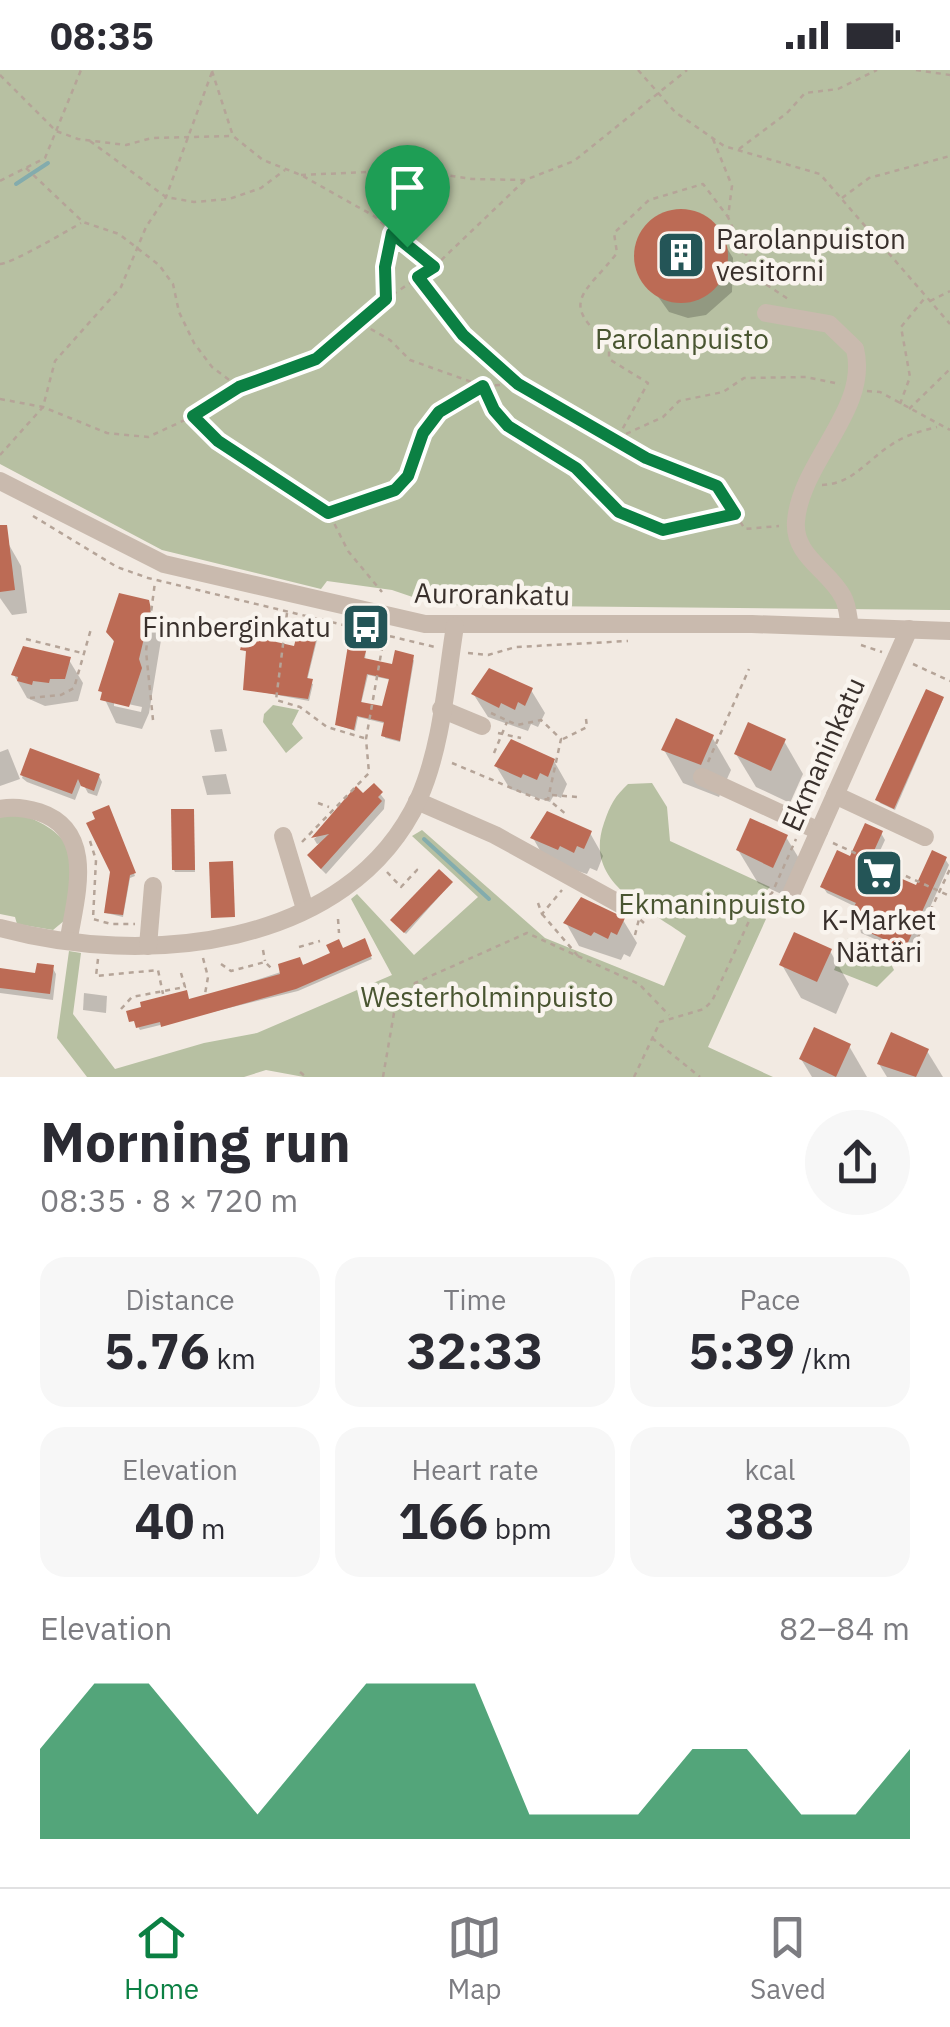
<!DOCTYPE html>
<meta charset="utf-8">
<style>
:root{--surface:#fff;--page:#f7f7f7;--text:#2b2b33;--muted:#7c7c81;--line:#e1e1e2;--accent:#0b8043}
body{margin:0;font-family:"IBM Plex Sans",sans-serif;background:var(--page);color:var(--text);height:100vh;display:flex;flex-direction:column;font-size:38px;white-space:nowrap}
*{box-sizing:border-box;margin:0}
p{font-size:32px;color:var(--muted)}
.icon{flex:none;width:55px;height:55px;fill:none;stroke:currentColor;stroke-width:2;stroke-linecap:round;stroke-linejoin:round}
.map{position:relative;height:1007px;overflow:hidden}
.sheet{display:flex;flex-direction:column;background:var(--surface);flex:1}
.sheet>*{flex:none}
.pin{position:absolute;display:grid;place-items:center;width:85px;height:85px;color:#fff;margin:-102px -42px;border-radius:50% 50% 50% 0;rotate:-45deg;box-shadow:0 0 10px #0007}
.pin .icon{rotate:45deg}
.round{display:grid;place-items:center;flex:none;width:105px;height:105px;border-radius:52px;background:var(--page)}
.summary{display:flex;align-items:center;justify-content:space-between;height:170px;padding:0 40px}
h1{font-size:55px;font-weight:700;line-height:75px}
.figures{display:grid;grid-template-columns:repeat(3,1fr);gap:15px;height:170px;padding:10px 40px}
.figures div{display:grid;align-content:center;border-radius:25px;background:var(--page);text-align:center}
.figures b{font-size:50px;font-weight:700}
.figures small{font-size:28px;font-weight:400}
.figures p{font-size:28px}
.chart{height:280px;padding:20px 40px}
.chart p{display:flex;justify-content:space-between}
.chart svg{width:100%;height:180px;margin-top:10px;fill:var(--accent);opacity:.7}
.status{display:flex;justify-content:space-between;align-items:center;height:70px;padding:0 50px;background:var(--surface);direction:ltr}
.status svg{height:28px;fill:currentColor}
.tabs{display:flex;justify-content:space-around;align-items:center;height:140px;border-top:2px solid var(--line);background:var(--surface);font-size:28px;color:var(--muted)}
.tabs a{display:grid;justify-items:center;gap:5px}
.tabs .active{color:var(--accent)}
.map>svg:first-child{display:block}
.green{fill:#b7c0a2}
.shadow{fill:#0003;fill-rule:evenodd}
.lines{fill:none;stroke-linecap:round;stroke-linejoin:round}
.stream{stroke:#83acad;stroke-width:4}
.building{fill:#bc6b55;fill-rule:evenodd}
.path{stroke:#b5a498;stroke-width:2.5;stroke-dasharray:5 5;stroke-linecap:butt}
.minor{stroke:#c9baae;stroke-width:18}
.route-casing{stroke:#fff;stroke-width:20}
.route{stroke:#0b8043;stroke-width:12}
.labels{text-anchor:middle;stroke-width:9;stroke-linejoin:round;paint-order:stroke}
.poi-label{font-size:28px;fill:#39302c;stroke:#f9f4ee;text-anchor:start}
.park-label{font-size:28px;fill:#495531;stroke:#f9f4ee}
.street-label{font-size:28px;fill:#39302c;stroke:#f9f4ee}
</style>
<div class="status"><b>08:35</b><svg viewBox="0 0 49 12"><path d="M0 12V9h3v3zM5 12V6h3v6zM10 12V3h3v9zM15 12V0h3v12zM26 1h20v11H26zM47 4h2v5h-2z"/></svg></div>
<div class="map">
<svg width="950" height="1007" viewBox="0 0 950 1007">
<rect width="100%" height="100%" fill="#f2eae2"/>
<g class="green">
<path d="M0,0H950V540L436,535L392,520L327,511L321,519L162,480L0,394Z"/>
<path d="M273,635L299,640L292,654L303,668L286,683L263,652L264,644Z"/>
<path d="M652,713L667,737L670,771L770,817L752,836L766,849L708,977L773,1007H304L266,1000L244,1007H87L57,968L69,881L81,883L73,944L115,999L204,973L257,963L392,905L351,829L357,824L414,885L478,827L412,766L422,760L545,868L664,916L686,866C645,836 583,813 604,753C610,735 615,726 628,714Z"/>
<path d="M19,743C84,769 73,788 65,850L53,860L17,854L15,847L0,844V745Z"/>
<path d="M848,868L888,888L894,900L877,917L834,900Z"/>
</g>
<g class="shadow">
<path d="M669,144L699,145L712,154L733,188L732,222L706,245L688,248L669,242L639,200L642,167L653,152Z"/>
<path d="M0,473H8L21,496L27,543L12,545L0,528Z"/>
<path d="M147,533L162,564L149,643L142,659L116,653L101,621L115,574L109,562ZM114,631L142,637L141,642L114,636Z"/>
<path d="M266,552L272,573L296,580L318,566L307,611L313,614L309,631L246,619L249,583L243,580Z"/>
<path d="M366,576L365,591L394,597L414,590L400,672L385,668L387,654L358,647L355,661L338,655ZM368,605L391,610L384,640L361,634Z"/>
<path d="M69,590L83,613L78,631L45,636L27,628L14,605Z"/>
<path d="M531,620L545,643L538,657L531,654L528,661L488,647L474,625Z"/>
<path d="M943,629L895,740L880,733L878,730Z"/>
<path d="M222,659L227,681L215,682L210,660Z"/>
<path d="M712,667L731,700L719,727L683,713L664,680Z"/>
<path d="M784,671L803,704L790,733L756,717L736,684Z"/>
<path d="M8,679L20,709L0,716V682Z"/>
<path d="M32,681L99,706L102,712L97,726L88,723L82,712L75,730L27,712L22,708Z"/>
<path d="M554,691L567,714L561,728L554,725L550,732L510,719L496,696Z"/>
<path d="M226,704L231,724L207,725L202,706Z"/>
<path d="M374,716L385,730L384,739L326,804L314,792L325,772L317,774L314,769Z"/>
<path d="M108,738L135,806L130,808L123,847L106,843L112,802L98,750Z"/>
<path d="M193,741L195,802H175L174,800Z"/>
<path d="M590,763L603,786L597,801L590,798L587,804L546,791L533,768Z"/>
<path d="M881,763L885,770L872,798L917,819L945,789L949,795L909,884L861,863L856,837L827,823L823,817Z"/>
<path d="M786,767L806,800L792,829L758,813L738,780Z"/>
<path d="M451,813L406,864L395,853Z"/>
<path d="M623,850L637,873L630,887L624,884L621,890L579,876L566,853Z"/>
<path d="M363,872L372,889L298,921L140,960L130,943L189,932L333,885L345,890Z"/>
<path d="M830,881L849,914L836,944L801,928L782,895Z"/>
<path d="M52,897L56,904L53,930L0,923V901L38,906Z"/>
<path d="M84,923L107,926L106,943L83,940Z"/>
<path d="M849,976L867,1007H812L801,989Z"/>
<path d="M927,981L943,1007H887L879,994Z"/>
</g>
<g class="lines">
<g class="stream">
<path d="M16,114L48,93"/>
<path d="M424,769L489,829"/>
</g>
</g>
<g class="building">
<circle cx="681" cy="186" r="47"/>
<path d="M0,455H7L15,520L0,522Z"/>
<path d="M119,523L149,530L151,539L139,589L142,598L129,637L100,630L102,622L98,621L114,571L106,562Z"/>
<path d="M249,546L267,550L265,560L274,562L272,571L294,576L299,557L318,562L307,608L313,609L308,629L243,620L246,581L240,580Z"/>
<path d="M349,569L368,574L364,588L392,594L395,580L414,585L400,671L381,666L384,652L357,646L354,660L335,655ZM367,604L389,609L382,636L361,632Z"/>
<path d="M23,576L71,587L65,609H50L49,613L33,611L32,615L17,611L18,607L11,605Z"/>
<path d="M489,598L533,618L525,636L518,632L515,640L501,633L499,638L471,624Z"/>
<path d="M926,619L944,627L894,739L875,730Z"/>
<path d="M676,648L714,665L701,695L661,680Z"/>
<path d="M748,652L786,669L771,701L734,684Z"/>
<path d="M511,669L555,689L548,707L540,703L537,710L523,704L521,708L494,696Z"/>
<path d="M30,678L100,704L94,721L81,716L78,709L72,724L20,705Z"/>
<path d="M374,713L383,722L378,727L382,731L321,799L307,785L329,764L311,768L356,716L363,723Z"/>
<path d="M109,735L136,803L130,805L123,845L104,843L110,802L86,753L95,749L92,742Z"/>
<path d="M171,739H194L195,800H172Z"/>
<path d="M547,741L592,761L584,779L577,776L574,783L560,776L558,780L530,768Z"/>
<path d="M750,748L788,765L773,798L736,780Z"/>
<path d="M865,753L883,761L868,794L916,815L932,780L947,787L905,879L855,856L860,844L852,840L856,833L820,817L837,780L850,786Z"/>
<path d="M233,791L235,847L211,848L209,792Z"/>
<path d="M439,799L453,812L404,863L390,850Z"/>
<path d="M581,827L625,848L617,865L611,862L608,869L594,862L591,866L563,853Z"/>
<path d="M794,862L832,879L817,912L779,895Z"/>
<path d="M365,868L372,886L296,919L161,957L160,952L136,958L134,951L129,952L126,941L141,937L140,932L187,920L189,929L280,904L278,894L300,887L303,895L330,883L326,875L339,869L343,878Z"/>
<path d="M37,893L54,895L50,924L0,918V898L35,903Z"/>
<path d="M814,957L851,974L836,1007L799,989Z"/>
<path d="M891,962L929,979L916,1007L877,994Z"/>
</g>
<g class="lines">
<g class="path">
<path d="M638,0L675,42L724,76L820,104L950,254"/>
<path d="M916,0L950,5"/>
<path d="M212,1L233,66L263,90L301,105L374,146L431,195"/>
<path d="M0,5L56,61L78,69L126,75L152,68L231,66"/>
<path d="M713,69L732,116L728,147L740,175L764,213L788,229"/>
<path d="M90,71L166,127L194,132L229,129L261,118L285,100"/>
<path d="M739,79L787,43L805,23L838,19L877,0"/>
<path d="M26,98L83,152L119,164L159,195L173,214L179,242L194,273L212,297L237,316"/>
<path d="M301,105L411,100L472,109L525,110L574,91L687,0"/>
<path d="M0,111L45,88L81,0"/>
<path d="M842,128L869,108L950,86"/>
<path d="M0,194C11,194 67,161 81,153"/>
<path d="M418,207L463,265L516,313"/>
<path d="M386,227L392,166"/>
<path d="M930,231L950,221"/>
<path d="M362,254L390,270L410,290L483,316L517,314L645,388L717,416L745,459L779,456"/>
<path d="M484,317L494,340L508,355L576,398L619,443L663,460L732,445"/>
<path d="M867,321L880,322L950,360"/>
<path d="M0,329L43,337L107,363L148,367L200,343L239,317L316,289L386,229L434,197L525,110"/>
<path d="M900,334L910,307L901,257L924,229"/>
<path d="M909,339L950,299"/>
<path d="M193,346L218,371L329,443L348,481L382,522"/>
<path d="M618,367L648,313L609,289V273C557,232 586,223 617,183L614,163L649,130L703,114L728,147"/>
<path d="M617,368L663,347L679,331L723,322L744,308L806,307L840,314"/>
<path d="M0,385L43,337L55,291L121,217L146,157L166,127L212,2"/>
<path d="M822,415C853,414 867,390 891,375C905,365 921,361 937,357"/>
<path d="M329,443L395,420L408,406L423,363L439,343L482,316"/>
<path d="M33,446L117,497L148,508L435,577"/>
<path d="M287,543L276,630L300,637L327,657L364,668"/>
<path d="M26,569L82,583"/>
<path d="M861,575L882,582"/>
<path d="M468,583L488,585L516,577L628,571"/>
<path d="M913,594L950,611"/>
<path d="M30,628L61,625L74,618L91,559"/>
<path d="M491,643L517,655L541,650L561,669L548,729"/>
<path d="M153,650L146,581L155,512"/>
<path d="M498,663L521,668"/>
<path d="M563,669L587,657L586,649"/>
<path d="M494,683L507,652"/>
<path d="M708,692L749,599"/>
<path d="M452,693L540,730L548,729L568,746"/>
<path d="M552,725L578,727"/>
<path d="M318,733L329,737"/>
<path d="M809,739L844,664"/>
<path d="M90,771L96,790L93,849L111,854H135"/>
<path d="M302,772L369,703L366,669L384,567"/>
<path d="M833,773L950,826"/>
<path d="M387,802L401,817L417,800L413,796"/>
<path d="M538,833L542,844L562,820"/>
<path d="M633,843L644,853"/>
<path d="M542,844L578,886"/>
<path d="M338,849L339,863"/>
<path d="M635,865L639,849"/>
<path d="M299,877L320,871"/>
<path d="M263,880L265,891"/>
<path d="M909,886L950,799"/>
<path d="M203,888L208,907L205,924"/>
<path d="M98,889L96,906L158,900L163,924"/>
<path d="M221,894L231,901L265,892L273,900"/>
<path d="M121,939L132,927L185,917L181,903"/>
<path d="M652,968L700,1007"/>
<path d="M300,1002L306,1007"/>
<path d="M383,1007L394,943L415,913L527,863L639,914L669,945"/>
<path d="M634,1007L660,952L704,939L712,931L756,836L772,823L796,769"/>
</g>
<g class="minor">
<path d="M766,243L829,254L855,279C870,339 801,391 796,451C793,486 829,500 843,527C848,536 848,547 850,557"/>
<path d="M0,411L164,494L425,554H752L950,561"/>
<path d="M441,639L482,656"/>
<path d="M702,707L819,761"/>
<path d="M835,725L925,767"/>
<path d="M417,731L495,765L620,834"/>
<path d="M0,739C14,736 26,738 39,742C96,761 76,825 69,868"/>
<path d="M283,766L305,839"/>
<path d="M788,831L909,559"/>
<path d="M0,858C142,897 349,880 419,728C442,676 446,612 455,556"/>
<path d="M148,876L153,816"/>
</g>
</g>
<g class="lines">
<g class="route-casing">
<path id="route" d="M392,163L434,197L418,207L463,265L518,314L646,388L717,416L735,444L663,460L619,442L576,398L508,356L494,340L483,316L439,342L423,363L408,406L395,420L328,443L218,371L193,346L239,317L316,289L386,229L385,197Z"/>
</g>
<use href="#route" class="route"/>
</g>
<defs>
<g id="building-square" transform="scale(2.5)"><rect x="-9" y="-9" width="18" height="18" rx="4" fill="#245557" stroke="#f9f4ee"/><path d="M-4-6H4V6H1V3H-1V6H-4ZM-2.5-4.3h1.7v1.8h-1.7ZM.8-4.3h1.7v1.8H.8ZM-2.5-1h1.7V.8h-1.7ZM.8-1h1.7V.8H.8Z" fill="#fff"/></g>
<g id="bus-square" transform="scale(2.5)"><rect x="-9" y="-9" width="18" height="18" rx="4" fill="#245557" stroke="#f9f4ee"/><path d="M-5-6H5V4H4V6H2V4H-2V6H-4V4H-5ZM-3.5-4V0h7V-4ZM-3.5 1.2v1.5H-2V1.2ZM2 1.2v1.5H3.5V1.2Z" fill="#fff"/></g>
<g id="supermarket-square" transform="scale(2.5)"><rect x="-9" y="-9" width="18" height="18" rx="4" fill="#245557" stroke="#f9f4ee"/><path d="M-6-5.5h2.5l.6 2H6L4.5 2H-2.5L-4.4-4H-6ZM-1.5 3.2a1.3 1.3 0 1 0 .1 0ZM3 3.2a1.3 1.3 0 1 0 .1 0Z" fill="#fff"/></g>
</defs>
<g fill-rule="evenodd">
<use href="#building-square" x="681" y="185"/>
<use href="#bus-square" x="366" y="557"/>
<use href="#supermarket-square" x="879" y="803"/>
</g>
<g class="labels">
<g class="poi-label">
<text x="716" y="179">Parolanpuiston<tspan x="716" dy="32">vesitorni</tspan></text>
<text x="331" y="567" text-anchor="end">Finnberginkatu</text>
<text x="879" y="860" text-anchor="middle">K-Market<tspan x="879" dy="32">Nättäri</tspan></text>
</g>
<g class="park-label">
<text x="682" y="279">Parolanpuisto</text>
<text x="712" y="844">Ekmaninpuisto</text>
<text x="487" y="937">Westerholminpuisto</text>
</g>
<g class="street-label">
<text transform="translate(492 524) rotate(1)" y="10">Aurorankatu</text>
<text transform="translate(823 684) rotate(-66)" y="10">Ekmaninkatu</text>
</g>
</g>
</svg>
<div class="pin" style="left:407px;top:177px;background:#1e9e55"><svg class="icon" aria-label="arrive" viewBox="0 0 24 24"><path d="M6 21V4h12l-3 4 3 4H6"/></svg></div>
</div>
<section class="sheet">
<div class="summary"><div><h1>Morning run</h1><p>08:35 · 8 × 720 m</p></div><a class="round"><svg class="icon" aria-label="share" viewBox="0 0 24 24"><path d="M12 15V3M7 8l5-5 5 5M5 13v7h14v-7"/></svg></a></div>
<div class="figures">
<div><p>Distance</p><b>5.76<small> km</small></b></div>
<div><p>Time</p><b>32:33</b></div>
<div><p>Pace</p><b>5:39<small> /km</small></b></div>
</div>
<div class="figures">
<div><p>Elevation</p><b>40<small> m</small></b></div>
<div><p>Heart rate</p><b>166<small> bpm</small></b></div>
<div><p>kcal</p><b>383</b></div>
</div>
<div class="chart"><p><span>Elevation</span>82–84 m</p>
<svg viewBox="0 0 160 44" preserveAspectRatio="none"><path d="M0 44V22L10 6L20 6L30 22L40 38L50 22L60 6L70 6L80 6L90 38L100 38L110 38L120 22L130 22L140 38L150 38L160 22V44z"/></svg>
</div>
</section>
<nav class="tabs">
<a class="active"><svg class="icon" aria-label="home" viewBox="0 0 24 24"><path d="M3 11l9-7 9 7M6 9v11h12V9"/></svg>Home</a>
<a><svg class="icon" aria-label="map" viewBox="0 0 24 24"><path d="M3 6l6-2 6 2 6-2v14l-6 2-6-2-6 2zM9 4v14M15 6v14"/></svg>Map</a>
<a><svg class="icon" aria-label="saved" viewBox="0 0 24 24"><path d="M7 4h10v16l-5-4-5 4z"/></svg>Saved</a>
</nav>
